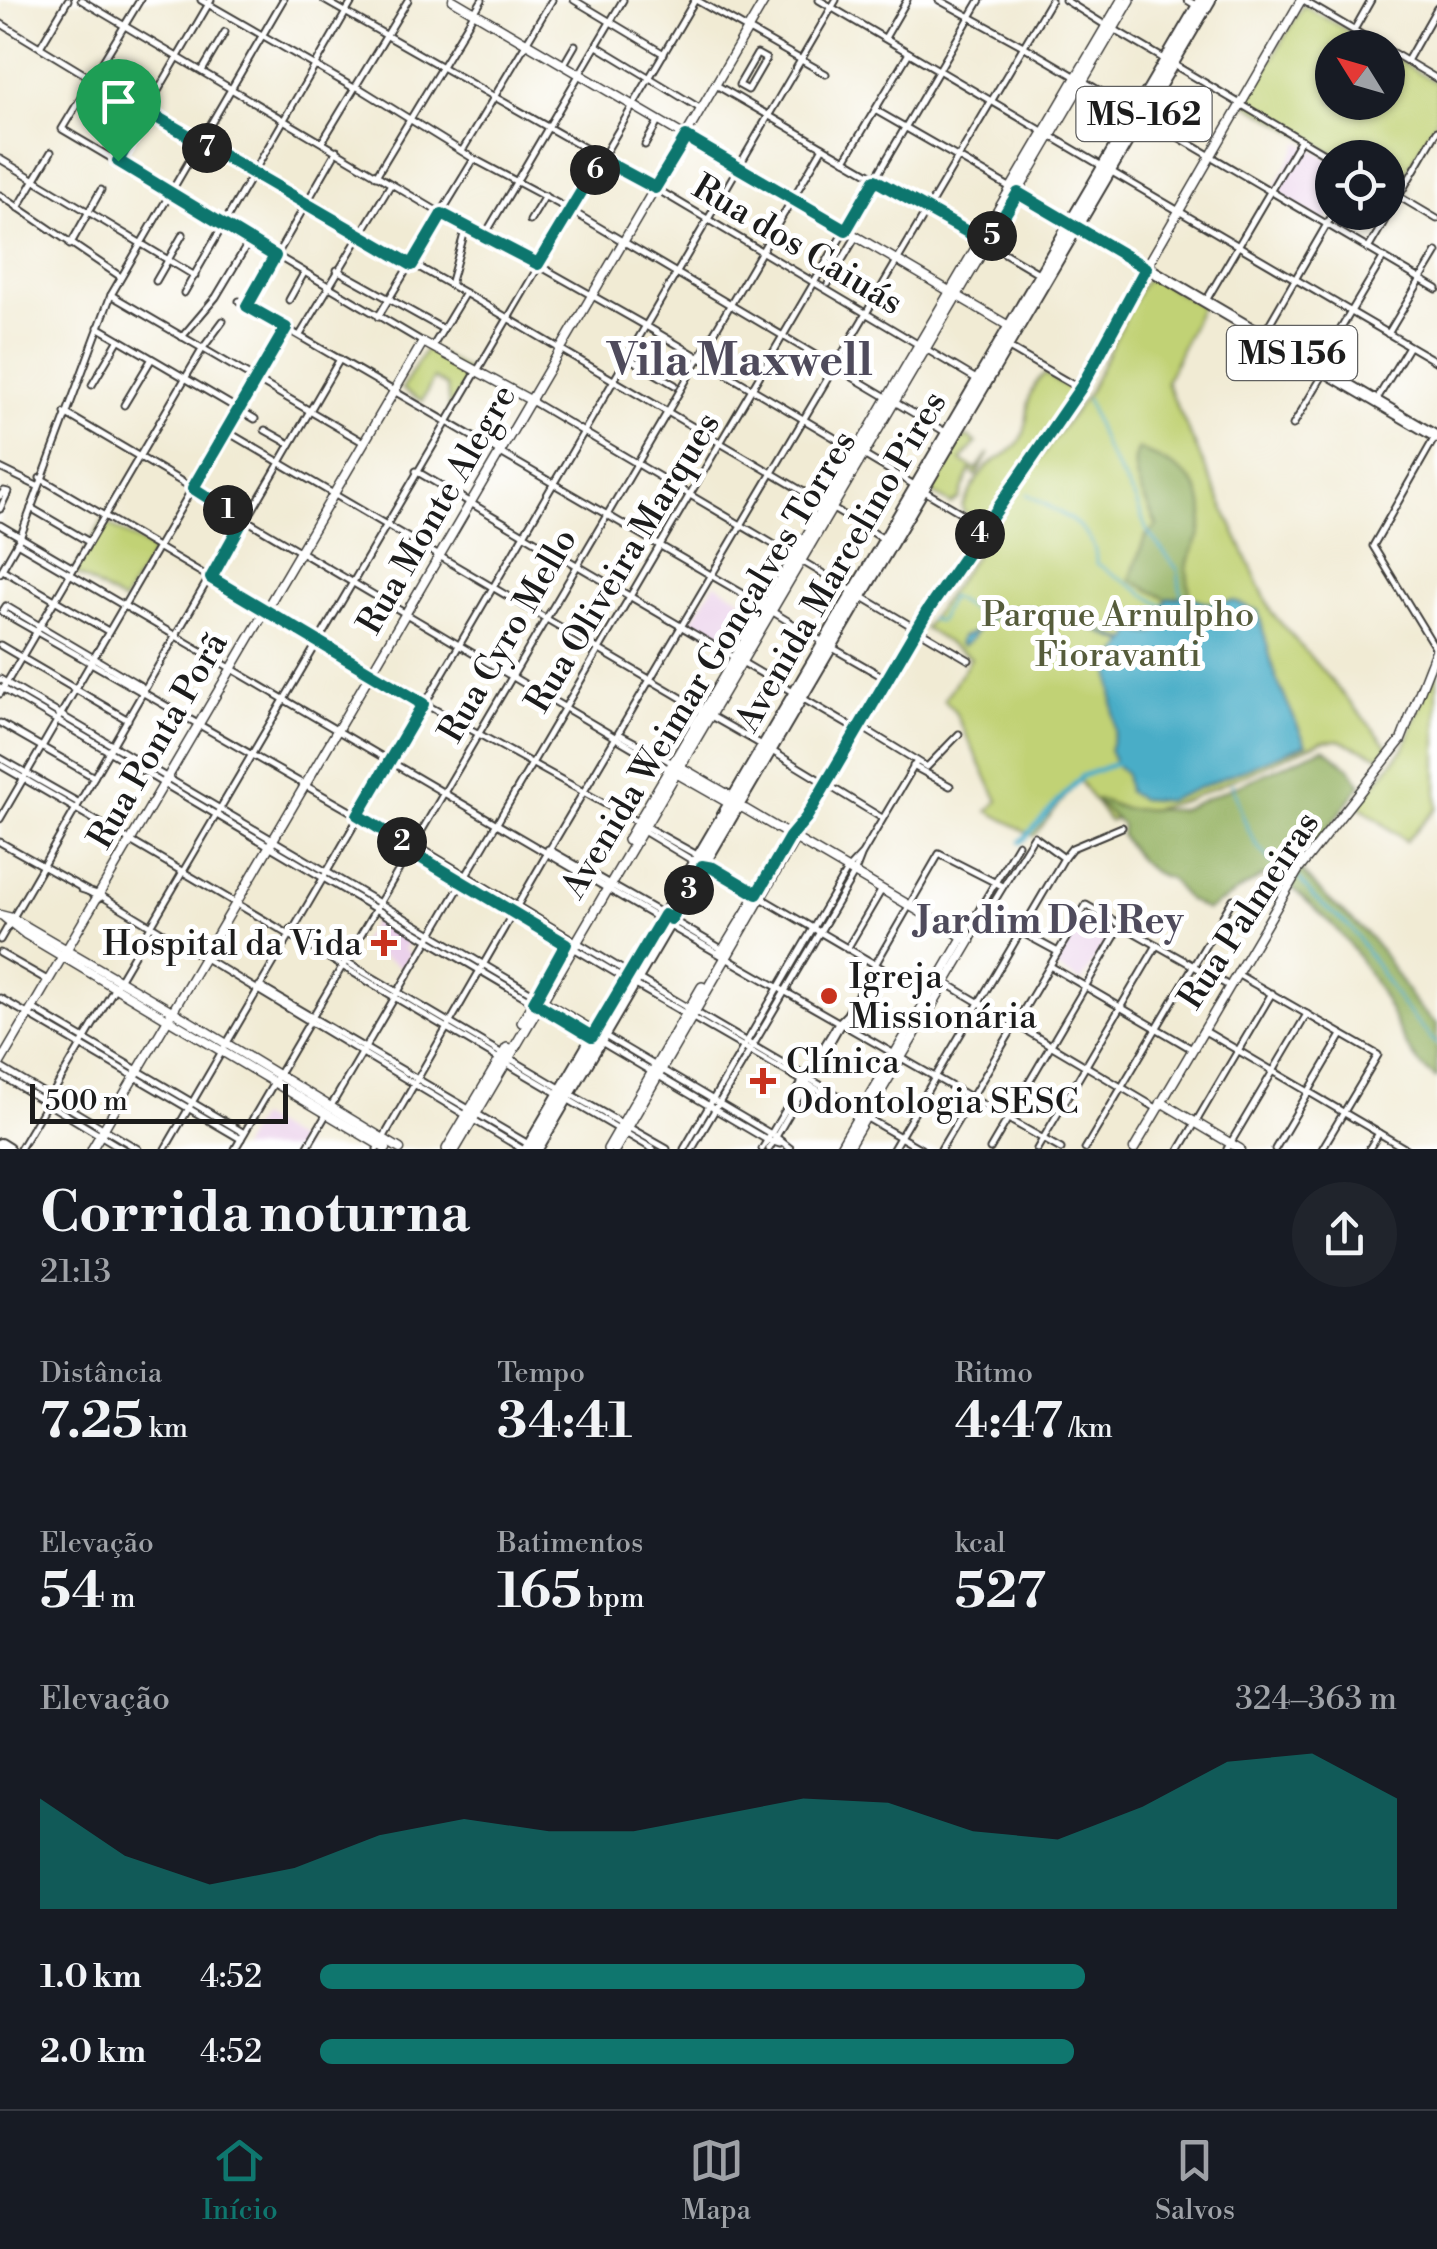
<!DOCTYPE html>
<html lang="pt">
<meta charset="utf-8">
<style>
:root{--surface:#171b24;--page:#20242c;--text:#f1f3f6;--muted:#9ea1a6;--line:#363941;--accent:#0f766e}
body{margin:0;font-family:"Libre Bodoni",serif;background:var(--page);color:var(--text);height:100vh;display:flex;flex-direction:column;font-size:38px;white-space:nowrap}
*{box-sizing:border-box;margin:0}
p{font-size:32px;color:var(--muted)}
.icon{flex:none;width:55px;height:55px;fill:none;stroke:currentColor;stroke-width:2;stroke-linecap:round;stroke-linejoin:round}
.map{position:relative;height:1149px;overflow:hidden}
.drawer{display:flex;flex-direction:column;background:var(--surface);flex:1}
.drawer>*{flex:none}
.needle{width:65px;rotate:307deg}
.fabs{position:absolute;left:1315px;top:30px;display:grid;gap:20px}
.fabs a{display:grid;place-items:center;width:90px;height:90px;border-radius:50%;background:var(--surface);box-shadow:0 2px 8px #0004;font-size:50px}
.scale{position:absolute;left:30px;bottom:25px;width:258px;box-sizing:border-box;padding-left:10px;border:5px solid #1c1c1c;border-top:0;font-size:28px;line-height:35px;white-space:nowrap;color:#1c1c1c;-webkit-text-stroke:8px #fff;paint-order:stroke}
.pin{position:absolute;display:grid;place-items:center;width:85px;height:85px;color:#fff;margin:-102px -42px;border-radius:50% 50% 50% 0;rotate:-45deg;box-shadow:0 0 10px #0007}
.pin .icon{rotate:45deg}
.km{position:absolute;width:50px;height:50px;margin:-25px;border-radius:50%;background:#222;color:#fff;font-size:28px;line-height:50px;text-align:center}
.round{display:grid;place-items:center;flex:none;width:105px;height:105px;border-radius:52px;background:var(--page)}
.overview{display:flex;align-items:center;justify-content:space-between;height:170px;padding:0 40px}
h1{font-size:55px;font-weight:700;line-height:75px}
.stats{display:grid;grid-template-columns:repeat(3,1fr);gap:15px;height:170px;padding:10px 40px}
.stats div{display:grid;align-content:center}
.stats b{font-size:50px;font-weight:700}
.stats small{font-size:28px;font-weight:400}
.stats p{font-size:28px}
.chart{height:280px;padding:20px 40px}
.chart p{display:flex;justify-content:space-between}
.chart svg{width:100%;height:180px;margin-top:10px;fill:var(--accent);opacity:.7}
ul{padding:0 40px;list-style:none;font-size:32px}
li{display:grid;grid-template-columns:160px 120px 1fr;align-items:center;height:75px}
li i{height:25px;border-radius:12px;background:var(--accent)}
.menu{display:flex;justify-content:space-around;align-items:center;height:140px;border-top:2px solid var(--line);background:var(--surface);font-size:28px;color:var(--muted)}
.menu a{display:grid;justify-items:center;gap:5px}
.menu .current{color:var(--accent)}
.map>svg:first-child{display:block}
.built{fill:#ebd1eb}
.green{fill:#c1d275;stroke:#6e7748;stroke-width:2.5}
.forest{fill:#98b466;stroke:#5a6841;stroke-width:2.5}
.water{fill:#48adc7;stroke:#326472;stroke-width:2.5}
.lines{fill:none;stroke-linecap:round;stroke-linejoin:round}
.stream{stroke:#48adc7;stroke-width:2.5}
.canal{stroke:#48adc7;stroke-width:5}
.minor-casing{stroke:#3c3b38;stroke-width:9}
.tertiary-casing{stroke:#3c3b38;stroke-width:11}
.secondary-casing{stroke:#3c3b38;stroke-width:12}
.primary-casing{stroke:#3c3b38;stroke-width:14}
.minor{stroke:#fff;stroke-width:5}
.tertiary{stroke:#fff;stroke-width:8}
.secondary{stroke:#fff;stroke-width:9}
.primary{stroke:#fff;stroke-width:10}
.route-casing{stroke:#fff;stroke-width:20}
.route{stroke:#0f766e;stroke-width:12}
.poi-dot{fill:#c8321e;stroke:#fff;stroke-width:4}
.labels{text-anchor:middle;stroke-width:10;stroke-linejoin:round;paint-order:stroke}
.shield{fill:#fff;stroke:#606060;stroke-width:2.5}
.shield-label{font-size:32px;font-weight:bold;fill:#1c1c1c}
.street-label{font-size:35px;fill:#1c1c1c;stroke:#fff}
.park-label{font-size:35px;fill:#565c3b;stroke:#fff}
.poi-label{font-size:35px;fill:#1c1c1c;stroke:#fff;text-anchor:start}
.neighbourhood-label{font-size:38px;font-weight:bold;fill:#4f4b5c;stroke:#fff}
.district-label{font-size:45px;font-weight:bold;fill:#4f4b5c;stroke:#fff}
</style>
<div class="map">
<svg width="1437" height="1149" viewBox="0 0 1437 1149">
<rect width="100%" height="100%" fill="#fff"/>
<filter id="ink" filterUnits="userSpaceOnUse"><feTurbulence type="fractalNoise" baseFrequency=".01" numOctaves="2"/><feDisplacementMap in="SourceGraphic" scale="20" xChannelSelector="R" yChannelSelector="G"/><feConvolveMatrix kernelMatrix="1 2 1 2 8 2 1 2 1" color-interpolation-filters="sRGB"/></filter>
<filter id="wash" filterUnits="userSpaceOnUse"><feTurbulence type="fractalNoise" baseFrequency=".0048" numOctaves="4" result="noise"/><feDisplacementMap in="SourceGraphic" scale="40" xChannelSelector="R" yChannelSelector="G"/><feGaussianBlur stdDeviation="2.25" result="paint"/><feColorMatrix in="noise" values="0 0 0 0 0 0 0 0 0 0 0 0 0 0 0 0 0 1.4 0 .05"/><feComposite in="paint" operator="in"/></filter>
<g filter="url(#wash)">
<rect width="100%" height="100%" fill="#f1ebd4"/>
<g class="built">
<path d="M1300,142L1332,161V209L1325,222L1273,191Z"/>
<path d="M715,583L758,609L733,649L690,623Z"/>
<path d="M1084,910L1114,928L1081,982L1052,965Z"/>
<path d="M375,919L408,942L404,949L411,954L403,968L359,944Z"/>
<path d="M258,1117L304,1145L301,1149H240Z"/>
</g>
<g class="green">
<path d="M1303,5L1376,47L1332,48V102H1388V54L1437,83V119L1396,190L1388,185V158L1340,157L1246,103Z"/>
<path d="M1151,277L1201,306L1166,382L1272,613L1388,746L1381,757L1339,740L1322,741L1186,800L1109,821L1079,780L1034,836L988,811L998,801L954,710L944,700L971,658L924,628L992,531L1007,503L1088,393L1143,283Z"/>
<path d="M427,347L471,372L449,411L447,387L434,378L422,401L402,389Z"/>
<path d="M1045,374L1070,389L1071,396L987,520L980,521L963,511L962,506C969,495 975,481 983,471C995,456 1018,453 1024,433C1031,410 1023,390 1045,374Z"/>
<path d="M968,437L976,443L961,461L976,470L989,453L976,476L970,470L959,499L951,504L929,491L959,440Z"/>
<path d="M103,521L154,551L123,602L73,572Z"/>
<path d="M1434,668H1437V808L1406,841L1358,805L1404,748Z"/>
</g>
<g class="forest">
<path d="M1139,449C1178,469 1214,481 1200,534C1197,544 1190,553 1188,563C1186,572 1189,585 1190,594L1167,599L1130,580L1145,537L1157,526C1148,505 1125,469 1139,449Z"/>
<path d="M1324,748L1350,768L1361,785L1285,885L1265,875L1207,910L1188,900L1169,878C1146,873 1133,854 1121,835L1122,825L1096,801L1098,799L1125,809L1180,810Z"/>
<path d="M1301,869C1321,899 1351,915 1374,942C1396,969 1409,1004 1437,1024V1079C1413,1063 1403,1041 1392,1016C1383,995 1369,973 1356,954C1339,928 1313,907 1290,886Z"/>
</g>
<path class="water" d="M1190,596L1206,603L1234,601L1258,611L1276,678L1306,744L1167,801L1140,799L1128,792L1125,773L1115,764L1109,750L1115,731L1110,663L1126,644L1122,640H1118L1070,618L1010,609C1002,614 993,616 986,621C976,629 973,641 962,646L959,643L961,637C980,632 990,616 1008,609C1034,599 1102,632 1128,641L1134,629C1152,636 1154,635 1166,622L1163,608L1167,599Z"/>
<g class="lines">
<g class="stream">
<path d="M1087,399L1105,448L1135,499L1147,531L1178,570L1181,596"/>
<path d="M1027,494C1054,511 1098,526 1096,563L1166,608"/>
<path d="M929,619L939,621L950,597L988,619"/>
<path d="M1232,784C1244,819 1251,854 1287,871"/>
<path d="M1299,878L1313,897L1352,929L1402,1005L1437,1045"/>
</g>
<path class="canal" d="M1021,842L1082,776L1115,764"/>
</g>
</g>
<g filter="url(#ink)">
<g class="lines">
<g class="minor-casing">
<g id="minor">
<path d="M81,0L442,214L485,235L646,326L985,527"/>
<path d="M140,0L62,129L423,342"/>
<path d="M201,0L354,88"/>
<path d="M324,0L655,188L978,380"/>
<path d="M574,0L664,54"/>
<path d="M696,0L826,74"/>
<path d="M819,0L1102,166"/>
<path d="M939,0L1025,47L1437,289"/>
<path d="M1065,0L1105,25"/>
<path d="M1187,0L1197,6"/>
<path d="M1302,0L1384,48"/>
<path d="M0,23L198,143L465,293L884,539"/>
<path d="M1115,30L1332,158"/>
<path d="M1354,30L1371,0"/>
<path d="M885,38L907,0"/>
<path d="M597,46L701,109"/>
<path d="M40,47L68,0"/>
<path d="M1388,50L1437,79"/>
<path d="M757,54L766,59L748,90L739,85Z"/>
<path d="M1407,61L1437,8"/>
<path d="M564,64L575,45"/>
<path d="M202,71L225,32"/>
<path d="M716,85L980,238"/>
<path d="M356,86L474,159L570,210L947,433"/>
<path d="M875,110L1011,188"/>
<path d="M322,142L408,0"/>
<path d="M645,145L659,120"/>
<path d="M462,151L552,0"/>
<path d="M0,159L195,276"/>
<path d="M845,160L909,53"/>
<path d="M117,161L211,0"/>
<path d="M1112,172L1437,362"/>
<path d="M376,176L482,0"/>
<path d="M1388,190L1437,219"/>
<path d="M0,195L121,277"/>
<path d="M18,208L51,152"/>
<path d="M530,221L545,196"/>
<path d="M485,235L623,0"/>
<path d="M989,244L1040,274"/>
<path d="M70,245L101,190"/>
<path d="M1368,249L1437,131"/>
<path d="M827,262L872,288"/>
<path d="M337,270L443,329"/>
<path d="M156,281L183,234"/>
<path d="M828,284L854,240"/>
<path d="M450,285L466,227"/>
<path d="M184,293L353,0"/>
<path d="M111,295L363,442"/>
<path d="M1207,299L1301,139"/>
<path d="M289,300L304,273"/>
<path d="M239,301L764,606"/>
<path d="M247,307L337,150"/>
<path d="M378,317L474,159"/>
<path d="M98,327L255,419"/>
<path d="M1388,334L1437,252"/>
<path d="M300,335L391,184"/>
<path d="M1263,335L1334,212"/>
<path d="M182,337L216,297L250,240"/>
<path d="M433,346L465,293"/>
<path d="M1009,348L1080,389"/>
<path d="M627,357L675,385"/>
<path d="M1318,367L1383,258"/>
<path d="M662,377L670,364"/>
<path d="M92,385L118,341"/>
<path d="M1377,399L1409,346"/>
<path d="M533,402L969,660"/>
<path d="M124,405L151,360"/>
<path d="M65,413L669,769"/>
<path d="M1293,425L1325,372"/>
<path d="M265,430L290,444"/>
<path d="M226,431L702,710"/>
<path d="M1435,437L1373,546L1437,651"/>
<path d="M0,468L37,486"/>
<path d="M416,471L793,692"/>
<path d="M40,478L423,703L706,860L713,868"/>
<path d="M0,496L4,491L8,492L0,509"/>
<path d="M31,508L89,542"/>
<path d="M246,521L340,359"/>
<path d="M0,525L73,568"/>
<path d="M17,543L661,920"/>
<path d="M3,570L108,631"/>
<path d="M0,573L20,538L111,295L283,0"/>
<path d="M773,612L823,642"/>
<path d="M0,645L128,720"/>
<path d="M831,647L885,678"/>
<path d="M0,679L596,1031"/>
<path d="M0,687C257,836 511,990 767,1140L780,1144"/>
<path d="M145,692L141,686L6,606L2,612L357,815L411,848L415,854L624,978"/>
<path d="M0,694L203,348L223,321"/>
<path d="M802,698L857,730"/>
<path d="M711,716L762,745"/>
<path d="M0,723L94,777"/>
<path d="M860,726L927,767L959,734"/>
<path d="M621,735L673,763"/>
<path d="M772,751L882,818"/>
<path d="M0,758L79,803"/>
<path d="M0,765C219,891 435,1023 653,1149"/>
<path d="M913,766L950,786"/>
<path d="M0,819L286,327"/>
<path d="M640,829L695,862"/>
<path d="M0,842L100,898"/>
<path d="M411,848L419,847L630,974"/>
<path d="M548,849L664,915"/>
<path d="M710,868L929,996"/>
<path d="M81,889L100,895L522,1149"/>
<path d="M986,913L1058,952"/>
<path d="M674,921L725,951"/>
<path d="M670,926L1061,1149"/>
<path d="M291,929L560,1088"/>
<path d="M963,937L1018,844"/>
<path d="M0,940L243,519"/>
<path d="M970,941L1034,836L1064,858"/>
<path d="M847,949L881,891"/>
<path d="M0,953L49,981"/>
<path d="M1050,966L1192,1049"/>
<path d="M1237,974L1378,1055L1322,1149"/>
<path d="M639,979L863,1110"/>
<path d="M946,983L1158,1109"/>
<path d="M634,984L921,1149"/>
<path d="M259,986L530,1145"/>
<path d="M0,998L241,1139"/>
<path d="M32,1008L244,1133"/>
<path d="M1203,1030L1406,1149"/>
<path d="M605,1036L776,1137L791,1149"/>
<path d="M0,1067L138,1149"/>
<path d="M0,1075L123,1149"/>
<path d="M570,1094L667,1149"/>
<path d="M331,1106L980,0"/>
<path d="M20,1149L695,0"/>
<path d="M165,1149L836,0"/>
<path d="M235,1149L823,147"/>
<path d="M306,1149L326,1115"/>
<path d="M377,1149L547,854L1051,0"/>
<path d="M684,1149L847,870L862,854L917,761"/>
<path d="M692,1149L854,874L861,856"/>
<path d="M762,1149L837,1024L845,1016"/>
<path d="M769,1149L939,854L1002,886"/>
<path d="M893,1149L1064,858L1072,848L1122,827"/>
<path d="M941,1149L1086,905L1229,986"/>
<path d="M990,1149L1122,924"/>
<path d="M1037,1149L1157,945"/>
<path d="M1085,1149L1233,899"/>
<path d="M1180,1149L1272,993"/>
<path d="M1227,1149L1307,1014"/>
<path d="M1275,1149L1342,1035"/>
<path d="M1369,1149L1379,1133"/>
</g>
</g>
<g class="tertiary-casing">
<g id="tertiary">
<path d="M453,0L1014,329"/>
<path d="M1146,268L1301,0"/>
<path d="M677,765L734,798"/>
<path d="M674,772L732,805L745,809L970,941L847,1149"/>
<path d="M0,915L12,918L189,1021L400,1149"/>
<path d="M5,918L25,934L386,1149"/>
<path d="M0,1063L423,342L532,401"/>
<path d="M1161,1102L1240,1149"/>
<path d="M92,1149L765,0"/>
<path d="M839,1149L963,937"/>
<path d="M1134,1149L1299,869L1401,740L1437,648"/>
</g>
</g>
<g class="secondary-casing">
<g id="secondary">
<path d="M1017,192L1070,223"/>
<path d="M628,840L1122,0"/>
<path d="M722,952L797,829"/>
<path d="M522,1022L549,975"/>
<path d="M447,1149L507,1048"/>
<path d="M455,1149L1130,0"/>
<path d="M608,1149L702,987"/>
<path d="M615,1149L916,629L1080,389L1146,268"/>
</g>
</g>
<g class="primary-casing">
<g id="primary">
<path d="M1076,226L1437,437"/>
<path d="M0,1144L8,1149"/>
<path d="M527,1149L1201,0"/>
<path d="M537,1149L1210,0"/>
</g>
</g>
<use href="#minor" class="minor"/>
<use href="#tertiary" class="tertiary"/>
<use href="#secondary" class="secondary"/>
<use href="#primary" class="primary"/>
</g>
</g>
<g class="lines" filter="url(#ink)">
<g class="route-casing">
<path id="route" d="M146,111L412,265L442,214L538,264L601,159L655,188L686,137L846,230L875,180L987,243L1018,193L1146,268L1082,386L926,613L806,818L790,837L757,894L713,868L702,866L671,919L664,915L592,1037L534,1002L566,944L415,854L411,848L358,815L423,704L211,578L243,520L193,488L286,328L247,306L275,256L118,161Z"/>
</g>
<use href="#route" class="route"/>
</g>
<g class="poi-dot">
<path d="M379 928h10v10h10v10h-10v10h-10v-10h-10v-10h10z"/>
<circle cx="829" cy="996" r="10"/>
<path d="M758 1066h10v10h10v10h-10v10h-10v-10h-10v-10h10z"/>
</g>
<g class="labels">
<g class="shield">
<rect x="1076.5" y="87" width="135" height="54" rx="8"/>
<rect x="1227" y="326" width="130" height="54" rx="8"/>
</g>
<g class="shield-label">
<text x="1144" y="125">MS-162</text>
<text x="1292" y="364">MS 156</text>
</g>
<g class="street-label">
<text transform="translate(798 244) rotate(31)" y="12">Rua dos Caiuás</text>
<text transform="translate(436 509) rotate(-60)" y="12">Rua Monte Alegre</text>
<text transform="translate(840 561) rotate(-60)" y="12">Avenida Marcelino Pires</text>
<text transform="translate(622 562) rotate(-59)" y="12">Rua Oliveira Marques</text>
<text transform="translate(507 635) rotate(-60)" y="12">Rua Cyro Mello</text>
<text transform="translate(708 664) rotate(-59)" y="12">Avenida Weimar Gonçalves Torres</text>
<text transform="translate(157 740) rotate(-60)" y="12">Rua Ponta Porã</text>
<text transform="translate(1248 910) rotate(-57)" y="12">Rua Palmeiras</text>
</g>
<g class="park-label">
<text x="1118" y="626">Parque Arnulpho<tspan x="1118" dy="40">Fioravanti</tspan></text>
</g>
<g class="poi-label">
<text x="362" y="955" text-anchor="end">Hospital da Vida</text>
<text x="849" y="988">Igreja<tspan x="849" dy="40">Missionária</tspan></text>
<text x="786" y="1073">Clínica<tspan x="786" dy="40">Odontologia SESC</tspan></text>
</g>
<g class="neighbourhood-label">
<text x="1050" y="933">Jardim Del Rey</text>
</g>
<g class="district-label">
<text x="740" y="375">Vila Maxwell</text>
</g>
</g>
</svg>
<div class="fabs">
<a><svg class="needle" viewBox="-14 -14 28 28"><path d="M0-13l5 13h-10z" fill="#e53935"/><path d="M0 13l5-13h-10z" fill="#9ea1a6"/></svg></a>
<a><svg class="icon" aria-label="locate" viewBox="0 0 24 24"><circle cx="12" cy="12" r="6"/><path d="M12 2v4M12 18v4M2 12h4M18 12h4"/></svg></a>
</div>
<div class="scale">500 m</div>
<div class="pin" style="left:118px;top:161px;background:#1e9e55"><svg class="icon" aria-label="arrive" viewBox="0 0 24 24"><path d="M6 21V4h12l-3 4 3 4H6"/></svg></div>
<b class="km" style="left:228px;top:510px">1</b>
<b class="km" style="left:402px;top:842px">2</b>
<b class="km" style="left:689px;top:890px">3</b>
<b class="km" style="left:980px;top:534px">4</b>
<b class="km" style="left:992px;top:236px">5</b>
<b class="km" style="left:595px;top:170px">6</b>
<b class="km" style="left:207px;top:148px">7</b>
</div>
<section class="drawer">
<div class="overview"><div><h1>Corrida noturna</h1><p>21:13</p></div><a class="round"><svg class="icon" aria-label="share" viewBox="0 0 24 24"><path d="M12 15V3M7 8l5-5 5 5M5 13v7h14v-7"/></svg></a></div>
<div class="stats">
<div><p>Distância</p><b>7.25<small> km</small></b></div>
<div><p>Tempo</p><b>34:41</b></div>
<div><p>Ritmo</p><b>4:47<small> /km</small></b></div>
</div>
<div class="stats">
<div><p>Elevação</p><b>54<small> m</small></b></div>
<div><p>Batimentos</p><b>165<small> bpm</small></b></div>
<div><p>kcal</p><b>527</b></div>
</div>
<div class="chart"><p><span>Elevação</span>324–363 m</p>
<svg viewBox="0 0 160 44" preserveAspectRatio="none"><path d="M0 44V17L10 31L20 38L30 34L40 26L50 22L60 25L70 25L80 21L90 17L100 18L110 25L120 27L130 19L140 8L150 6L160 17V44z"/></svg>
</div>
<ul>
<li><b>1.0 km</b>4:52<i style="width:71%"></i></li>
<li><b>2.0 km</b>4:52<i style="width:70%"></i></li>
</ul>
</section>
<nav class="menu">
<a class="current"><svg class="icon" aria-label="home" viewBox="0 0 24 24"><path d="M3 11l9-7 9 7M6 9v11h12V9"/></svg>Início</a>
<a><svg class="icon" aria-label="map" viewBox="0 0 24 24"><path d="M3 6l6-2 6 2 6-2v14l-6 2-6-2-6 2zM9 4v14M15 6v14"/></svg>Mapa</a>
<a><svg class="icon" aria-label="saved" viewBox="0 0 24 24"><path d="M7 4h10v16l-5-4-5 4z"/></svg>Salvos</a>
</nav>
